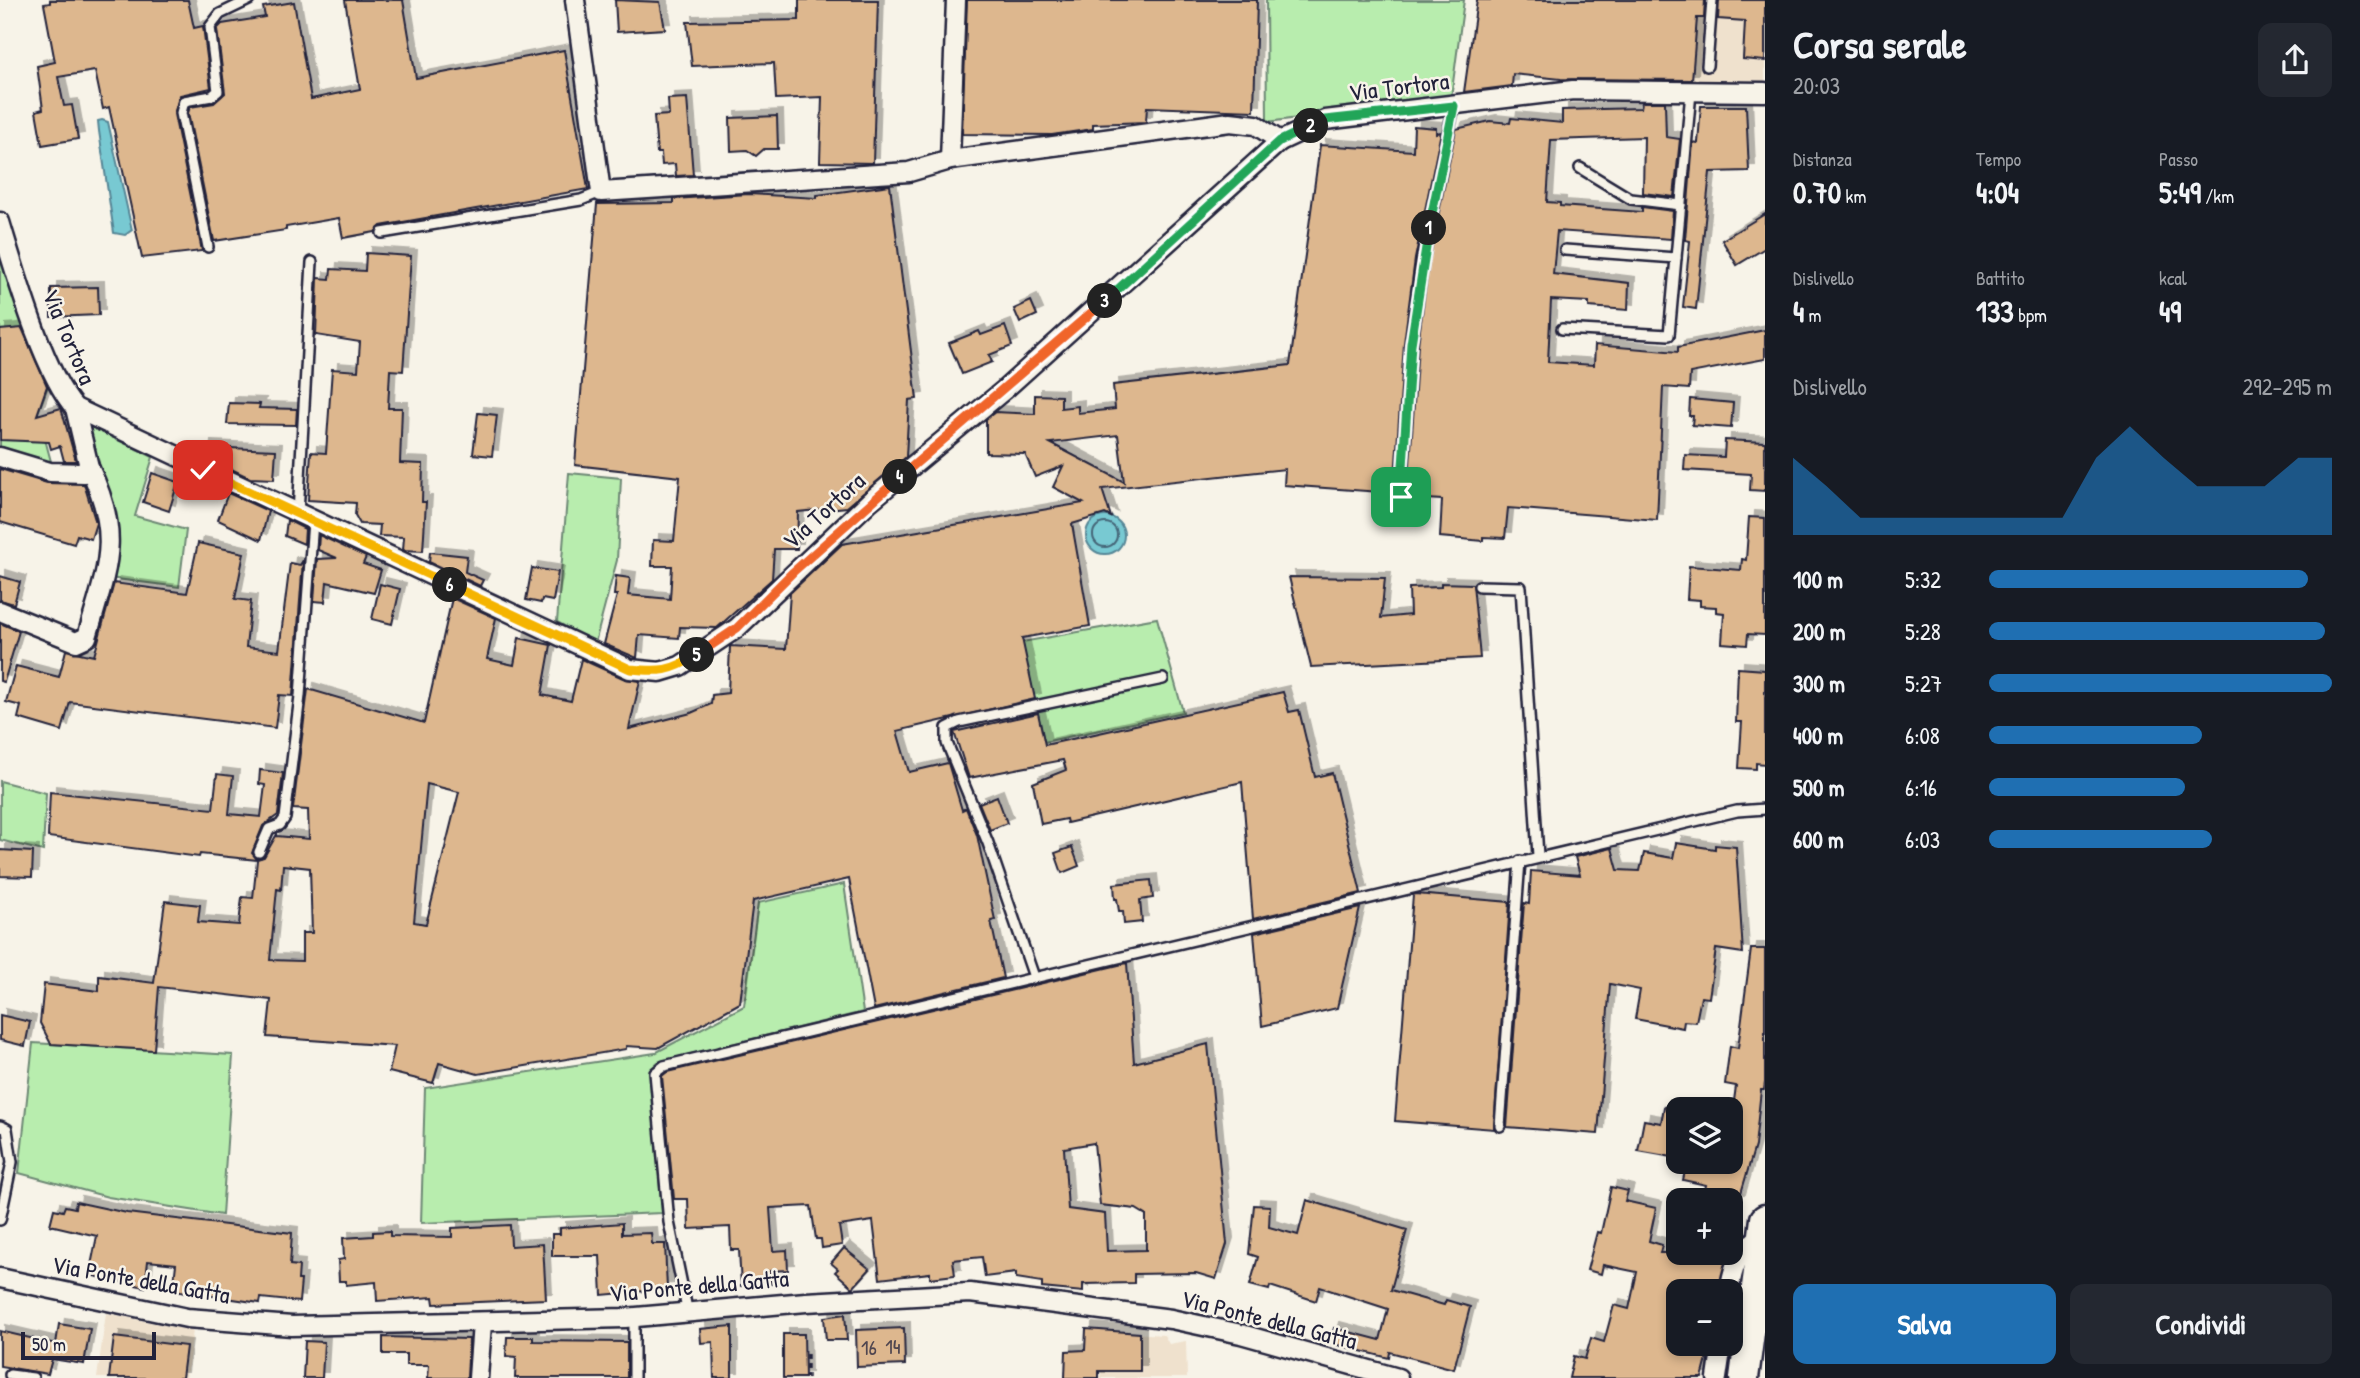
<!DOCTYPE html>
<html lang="it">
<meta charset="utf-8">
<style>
:root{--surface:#171b24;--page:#242831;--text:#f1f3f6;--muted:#9ea1a6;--accent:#1f6fb2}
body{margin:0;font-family:"Patrick Hand",sans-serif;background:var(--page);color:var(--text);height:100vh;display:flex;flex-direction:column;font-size:26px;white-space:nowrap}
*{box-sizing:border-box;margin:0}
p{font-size:23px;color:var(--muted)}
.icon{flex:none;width:38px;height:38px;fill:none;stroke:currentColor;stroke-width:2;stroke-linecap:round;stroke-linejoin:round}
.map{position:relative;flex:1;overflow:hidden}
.drawer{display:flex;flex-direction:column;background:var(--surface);width:595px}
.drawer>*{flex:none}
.controls{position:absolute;left:1666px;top:1097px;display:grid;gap:14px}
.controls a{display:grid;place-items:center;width:77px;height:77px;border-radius:14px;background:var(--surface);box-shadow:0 4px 10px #0003;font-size:35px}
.scale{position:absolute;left:21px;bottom:18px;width:135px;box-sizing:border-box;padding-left:7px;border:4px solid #22223b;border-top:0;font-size:19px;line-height:24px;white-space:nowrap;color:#22223b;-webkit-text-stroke:5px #f7f3e8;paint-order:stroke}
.pin{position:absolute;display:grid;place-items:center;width:60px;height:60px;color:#fff;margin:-30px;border-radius:14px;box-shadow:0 4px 10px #0006}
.km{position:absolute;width:35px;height:35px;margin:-18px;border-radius:50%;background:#222;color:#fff;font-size:19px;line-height:35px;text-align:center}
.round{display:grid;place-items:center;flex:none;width:74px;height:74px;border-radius:14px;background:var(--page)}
.summary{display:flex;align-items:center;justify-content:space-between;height:119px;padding:0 28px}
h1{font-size:38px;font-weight:700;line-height:52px}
.figures{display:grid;grid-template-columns:repeat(3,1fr);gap:10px;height:119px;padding:7px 28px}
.figures div{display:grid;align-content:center}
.figures b{font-size:30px;font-weight:700}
.figures small{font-size:19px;font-weight:400}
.figures p{font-size:19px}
.chart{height:196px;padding:14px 28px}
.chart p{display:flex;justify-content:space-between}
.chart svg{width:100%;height:126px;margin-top:7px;fill:var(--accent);opacity:.7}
.cta{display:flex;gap:14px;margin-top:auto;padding:14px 28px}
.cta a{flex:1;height:80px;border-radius:14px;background:var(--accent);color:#fff;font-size:28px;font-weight:700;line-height:80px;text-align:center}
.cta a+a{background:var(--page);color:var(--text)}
ul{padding:0 28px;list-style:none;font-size:23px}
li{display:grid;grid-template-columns:112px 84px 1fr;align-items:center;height:52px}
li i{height:18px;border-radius:9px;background:var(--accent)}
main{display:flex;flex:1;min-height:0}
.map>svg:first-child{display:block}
.built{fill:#efe1cd}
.green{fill:#b8edae;stroke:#6d8874;stroke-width:2}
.water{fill:#78c9d2;stroke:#568696;stroke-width:2}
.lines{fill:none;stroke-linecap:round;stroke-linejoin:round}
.shore{stroke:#446577;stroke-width:2}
.building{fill:#ddb78e;stroke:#22223b;stroke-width:2;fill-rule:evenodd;filter:url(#shadow)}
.service-casing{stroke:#22223b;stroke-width:14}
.minor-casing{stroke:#22223b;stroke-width:23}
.primary-casing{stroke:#22223b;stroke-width:33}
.path{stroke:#22223b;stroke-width:3.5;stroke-dasharray:5 5;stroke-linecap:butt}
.service{stroke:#f7f3e8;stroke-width:9}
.minor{stroke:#f7f3e8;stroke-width:18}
.primary{stroke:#f7f3e8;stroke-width:28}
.split-1-casing{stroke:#fff;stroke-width:14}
.split-2-casing{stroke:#fff;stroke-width:14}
.split-3-casing{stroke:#fff;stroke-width:14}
.split-4-casing{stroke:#fff;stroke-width:14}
.split-5-casing{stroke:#fff;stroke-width:14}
.split-6-casing{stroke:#fff;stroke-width:14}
.split-7-casing{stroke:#fff;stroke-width:14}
.split-1{stroke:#22a559;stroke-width:9}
.split-2{stroke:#22a559;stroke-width:9}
.split-3{stroke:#22a559;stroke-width:9}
.split-4{stroke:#f0652b;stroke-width:9}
.split-5{stroke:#f0652b;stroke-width:9}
.split-6{stroke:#f5b400;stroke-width:9}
.split-7{stroke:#f5b400;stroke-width:9}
.labels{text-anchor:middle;stroke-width:5;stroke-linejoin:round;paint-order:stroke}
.number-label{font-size:21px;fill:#514750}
.street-label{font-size:24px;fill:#22223b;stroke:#f7f3e8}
</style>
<main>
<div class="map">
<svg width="1765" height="1378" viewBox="0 0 1765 1378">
<defs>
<filter id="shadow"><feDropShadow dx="6" dy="-6" stdDeviation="0" flood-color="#0004"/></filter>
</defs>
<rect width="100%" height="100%" fill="#f7f3e8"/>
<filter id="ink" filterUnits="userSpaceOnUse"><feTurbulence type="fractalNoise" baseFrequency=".0143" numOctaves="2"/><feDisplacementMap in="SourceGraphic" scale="14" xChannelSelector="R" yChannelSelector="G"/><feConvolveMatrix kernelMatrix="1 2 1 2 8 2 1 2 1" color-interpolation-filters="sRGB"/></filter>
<g filter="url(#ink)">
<g class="built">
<path d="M1652,0H1765V85L1644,82Z"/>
<path d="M106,1313L193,1331L186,1378H97Z"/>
<path d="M1101,1331L1164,1335L1169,1344L1186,1341L1187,1378H1101Z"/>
</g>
<g class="green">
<path d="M1266,0H1464L1451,98L1267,122Z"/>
<path d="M0,235L48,386L38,413L53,469L0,453Z"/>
<path d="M81,422L153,457L135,516L186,530L179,587L109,578Z"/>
<path d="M569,473L621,478L617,560L595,643L557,622Z"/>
<path d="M1157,618L1183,712L1044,742L1022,642Z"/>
<path d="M0,781L46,793L43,851L0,840Z"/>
<path d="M844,884L863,1012L658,1062L650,1070L662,1213L421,1223L425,1088L655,1053L744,1006L758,903Z"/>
<path d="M33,1043L233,1055L222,1215L108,1197L19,1173Z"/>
</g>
<g class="water">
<path d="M102,120L108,122L132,230L125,235L114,233L99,131L98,121Z"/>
<circle cx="1105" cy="535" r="19"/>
</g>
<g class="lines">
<circle class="shore" cx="1105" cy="535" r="12"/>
</g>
<g class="building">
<path d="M50,0H188L194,28L203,26L211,88L180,95L174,114L202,251L142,258L109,107L103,109L95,71L58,77L64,106L72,105L78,139L42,145L36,111L43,109L37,66L55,62L44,4L50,3Z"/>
<path d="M345,0H403L416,78L564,50L588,189L381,226L375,232L343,238L339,218L286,227V230L214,241L188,113L190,107L214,103L225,93L217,29L222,24L265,17L263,7L294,2L311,99L360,89Z"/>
<path d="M615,0L660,2L665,29L617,32Z"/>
<path d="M799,0H878L873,163L820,162L822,97L776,99L774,63L692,66L687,22L799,20Z"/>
<path d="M967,0H1257L1254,111L1147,107L1146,122L1093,124V129L1052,135L962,134Z"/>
<path d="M1477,0H1705L1704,18H1697L1692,80L1561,79L1513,74L1512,86L1464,92Z"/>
<path d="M1719,0H1765V61L1743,59L1745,21L1718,19Z"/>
<path d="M687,98L693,175L676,176L675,164L662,165L661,153H657L654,116L669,115L668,99Z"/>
<path d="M1642,102H1665L1666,137L1680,139L1674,197L1643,193L1644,137L1551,140L1547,202L1560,203V206L1642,212V207L1673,211L1671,239L1557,231L1553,274L1629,283L1628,310L1589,307V302L1551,300L1548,362L1594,365L1595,345L1678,352V347L1765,330V359L1690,373L1689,389L1663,387L1657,520L1508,508L1505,538L1483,537V541L1440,537L1442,500L1410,498L1408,494L1418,345L1429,261L1456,129L1490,121L1510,123L1511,118L1562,123V110L1641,108Z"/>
<path d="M1701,106H1746L1749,171L1710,172L1696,309L1683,307L1690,241L1685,240L1693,142L1698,143Z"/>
<path d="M777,116L778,149H764L756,156L747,150L731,151L730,118Z"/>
<path d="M1414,126L1436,128V133L1441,132L1415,259L1404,343L1394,493L1284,485L1285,469L1102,489L1111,517L1105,514L1072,524L1090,626L1022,638L1035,699L897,731L909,772L948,763L962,810L966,808L977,835L995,920L991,921L1003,978L874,1009L849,879L753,901L740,1003L658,1048L626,1046V1049L478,1074L439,1063L433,1083L389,1072L395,1046L267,1037L271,1000L159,987L154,1050L51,1044L40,1023L44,984L99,991V976L154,983L165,901L200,905L198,922L239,925L242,897L253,898L257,860L200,854L199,857L48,837L50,792L213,809L217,774L233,776L229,814L261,817L265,785L259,784L260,770L283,773L278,815L263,826L252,853L257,859L264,857L277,834V836L309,839L308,810L293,809L308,689L424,723L452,598L496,618L487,659L514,665L519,638L551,645L542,695L571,701L581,659L625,679L640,681L629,729L691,713L711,704L712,695L728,693L730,646L786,649L790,593L842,544L1083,503L1053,487L1063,466L1035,477L1025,454L986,453V419L995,412L1035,414V395L1061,396V408L1078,406V413L1115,409L1113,385L1290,365L1320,145L1413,151ZM1118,435L1124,482L1050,443ZM427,784L459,792L426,924L414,922ZM283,865L310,868L312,933H302V961L270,960L277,889L281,890Z"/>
<path d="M890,185L917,399L909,400L906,457L847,507L798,512L797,549H774L772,579L717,628L680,627L679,638L639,635L637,658L604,644L617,595H614L616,576L630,578L628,595L670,599L672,566H652L653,540L674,541L680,477L575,465L597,204L674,203V199L749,194L817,198V195Z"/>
<path d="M1765,214V248L1737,265L1722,240Z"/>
<path d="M366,253L411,256L403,371L390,370L388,408H402L400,463L423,464L422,502H426L423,551L403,550L404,537L379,536L380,525L360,524L355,515L356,503L308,500L311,452L326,453L332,369L358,371L360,342L316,335L318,278L330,279L331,269L365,271Z"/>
<path d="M98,287L99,315L51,317V288Z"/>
<path d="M1031,301L1037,315L1020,323L1014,309Z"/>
<path d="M1005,326L1012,346L989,355L992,362L962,374L949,343L979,331L981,335Z"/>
<path d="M22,328L47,386L37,415L61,408L76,461H64L60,446L51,449L49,442L0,440V330Z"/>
<path d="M1690,399L1733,403L1731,428L1692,425L1693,416H1689Z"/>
<path d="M229,403L260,404L259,408L297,409L296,425L227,424Z"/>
<path d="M478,413L497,415L492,456L473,454Z"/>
<path d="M1725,440L1765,442V491L1750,490L1751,474L1684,470L1685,455L1724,457Z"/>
<path d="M205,447L276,450L274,479L250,478L204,456Z"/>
<path d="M0,469L47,483L84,484L96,523L91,539L77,535L74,544L0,522Z"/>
<path d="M152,473L178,482L169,511L143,502Z"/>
<path d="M228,493L268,511L261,540L218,520Z"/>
<path d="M1749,517L1765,518V635L1748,634L1747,645L1722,643L1724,613L1716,612V607L1700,606V600L1687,599L1689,566L1741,570L1742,559L1746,560Z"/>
<path d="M287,520L305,529L304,544L285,536Z"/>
<path d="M319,535L366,557L363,564L381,570L374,593L327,582L325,602L314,601L317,559L337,558L318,550Z"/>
<path d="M198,543L244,553L235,599L251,601L246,647L279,651L290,563L300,565L303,560L293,696L279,695L275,728L70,702L62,731L18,718L21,706L6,702L16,666L59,677L66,650L94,656L114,583L187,593Z"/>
<path d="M430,552L467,556L465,572L483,580L480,586L429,562Z"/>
<path d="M532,568L558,572L553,601L542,599L541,603L526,600Z"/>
<path d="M0,576L20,582L14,604L0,600Z"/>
<path d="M1289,577L1385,578L1381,618L1410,615L1409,588L1441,587V583L1473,584L1480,658L1311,667Z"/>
<path d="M380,584L400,589L392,624L372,619Z"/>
<path d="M0,623L19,631L4,682L0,681Z"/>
<path d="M1738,668L1765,670V764L1756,763V769L1739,768L1742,722H1736Z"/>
<path d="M1283,692L1289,712L1299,710L1315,777L1332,773L1361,893L1253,919L1242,782L1067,823L1066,819L1041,824L1033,783L1066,770L1063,760L969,778L954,732L1038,713L1045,745Z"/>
<path d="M997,796L1007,823L990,830L979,803Z"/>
<path d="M1676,843L1715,849V845L1736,847L1743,953L1716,949L1709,998L1701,997L1696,1022L1684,1021L1683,1028L1635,1019L1640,990L1610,984L1598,1134L1507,1127L1524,903L1529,904L1531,871L1580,875L1575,857L1612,848L1618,870L1640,871L1644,853L1673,858Z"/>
<path d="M1072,847L1079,866L1062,873L1055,853Z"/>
<path d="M0,850L33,852L32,877L0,876Z"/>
<path d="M1151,880L1153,898L1140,900L1142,922L1124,924L1123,911H1119L1117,899H1115L1114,884Z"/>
<path d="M1416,894L1510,902L1494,1129L1395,1121L1413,895Z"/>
<path d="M1360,908L1337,1008L1262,1026L1254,933Z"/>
<path d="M1751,949H1765V1082L1764,1090H1761L1755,1146L1739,1200H1703L1706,1185L1683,1180L1687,1162H1731V1123L1736,1086L1725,1084L1730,1046L1738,1048Z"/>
<path d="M1127,963L1134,1063L1208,1044L1227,1244L1216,1279L1196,1273L1134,1274V1283L1083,1284V1292L1042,1288V1282L1016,1278V1273L985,1277L982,1257L953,1260L955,1275L930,1278V1273L880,1279L873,1221L839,1226L842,1245L822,1248L821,1239H816L811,1206L770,1208L773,1251L787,1250L788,1270L770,1271L771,1284L741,1286L739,1250H731L730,1227L689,1229L688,1199H674L662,1076L667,1072ZM1094,1143L1100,1205L1136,1209L1146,1215V1250L1107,1251L1105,1214L1068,1209L1064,1148Z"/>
<path d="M0,1015L30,1022L25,1046L0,1040Z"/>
<path d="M1664,1107L1678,1109V1158L1638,1151L1644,1120L1661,1123Z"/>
<path d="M1611,1187L1628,1191L1625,1201L1656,1208L1649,1241L1662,1245L1660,1253H1728L1718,1292H1678V1344H1711L1702,1378H1569L1574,1356L1585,1359L1591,1338L1604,1342L1614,1305L1629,1309L1637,1272L1603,1265L1601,1274L1587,1270L1597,1232L1601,1233Z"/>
<path d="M1307,1200L1407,1230L1391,1290L1444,1305L1446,1300L1470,1307L1454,1369L1390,1352L1389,1358L1330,1343L1334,1328L1380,1340L1388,1309L1320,1287L1316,1301L1270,1286L1269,1290L1250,1285L1258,1257L1249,1254L1254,1205L1270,1206L1269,1227L1298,1235Z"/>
<path d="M76,1202L127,1213L292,1233L290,1265L299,1266L298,1280H301L299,1302L261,1298L260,1303L173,1290L176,1264L148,1261L145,1287L89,1275L97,1236L50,1225L54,1209L63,1211L65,1206L75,1208Z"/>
<path d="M622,1223V1234L651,1233L652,1244H665L667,1289L602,1295L600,1256H552V1234H560V1228Z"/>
<path d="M510,1225L511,1246L543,1244L546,1299L434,1304L433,1297L377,1301L376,1282L346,1285V1281H339L338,1260L344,1259L343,1238L373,1236V1232L390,1231V1236L452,1237V1228Z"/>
<path d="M844,1248L870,1269L853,1288L835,1272L838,1269L831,1263Z"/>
<path d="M845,1314L847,1340H826L824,1317Z"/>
<path d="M59,1324L90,1329L84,1364L52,1359L48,1374L0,1366V1331L56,1344Z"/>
<path d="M732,1326V1378H714L713,1342L701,1343L700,1329Z"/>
<path d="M904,1328L905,1365L857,1367L856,1330Z"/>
<path d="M1086,1329L1140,1333V1371H1099V1378H1065L1066,1351L1085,1350Z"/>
<path d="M783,1334H804L805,1378H783Z"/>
<path d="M114,1337L186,1346L182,1378H109Z"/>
<path d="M383,1337L469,1339L467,1378H428L429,1365H406V1354H383Z"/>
<path d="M507,1337H533V1341L627,1342V1378H515L516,1357L506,1356Z"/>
<path d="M305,1341L324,1342L322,1378H303Z"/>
</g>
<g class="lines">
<g class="service-casing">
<g id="service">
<path d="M1707,66L1712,0"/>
<path d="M1580,168L1631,199L1681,205"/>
<path d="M382,233L581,200L601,192"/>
<path d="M208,247L181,113L184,101L212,96L218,91L210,27L220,14L249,0"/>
<path d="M1565,250L1676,258"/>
<path d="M1562,329L1669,335L1691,92"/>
<path d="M1401,497L1411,344L1422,260L1454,105"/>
<path d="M298,514L312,262"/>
<path d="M1479,586L1521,587L1538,856"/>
<path d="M259,852L269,829L280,825L285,818L300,696L313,521"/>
<path d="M1034,977L988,843L947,743V728L959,722L1163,679"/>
<path d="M0,1126L7,1129L12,1162L0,1220"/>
<path d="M1500,1126L1520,861"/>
<path d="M688,1314L669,1222L655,1073L664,1066L1737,811L1765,809"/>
<path d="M10,1375L33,1378"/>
<path d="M634,1378V1317"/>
</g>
</g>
<g class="minor-casing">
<g id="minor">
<path d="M575,0L601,192L909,172L950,160L1230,122L1256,125L1280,141"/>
<path d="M950,160L956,0"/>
<path d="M0,222C15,271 43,372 75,408L630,669L660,672L680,666L737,628L869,502L1004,390L1280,141L1325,120L1573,90L1765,92"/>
<path d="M0,457L50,472L84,473L89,467L75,408"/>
<path d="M0,611L76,642L87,637C107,567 123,537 89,467"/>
<path d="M0,1278L187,1318L292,1326L625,1318L806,1302L970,1293L1171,1319L1241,1334L1398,1378"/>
<path d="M1729,1292C1733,1265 1739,1249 1763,1235"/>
<path d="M478,1378L482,1323"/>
<path d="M1717,1378L1722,1344"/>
</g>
</g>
<g class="primary-casing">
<path id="primary" d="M1744,1378L1765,1219"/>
</g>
<path class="path" d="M807,1354V1378"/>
<use href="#service" class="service"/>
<use href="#minor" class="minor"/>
<use href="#primary" class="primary"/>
</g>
</g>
<g class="lines" filter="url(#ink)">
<g class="split-1-casing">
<path id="split-1" d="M1401,497L1411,344L1429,228"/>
</g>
<g class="split-2-casing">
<path id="split-2" d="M1311,126L1325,120L1454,106L1429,228"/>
</g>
<g class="split-3-casing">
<path id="split-3" d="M1105,301L1280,141L1311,126"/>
</g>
<g class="split-4-casing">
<path id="split-4" d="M900,477L1105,301"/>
</g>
<g class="split-5-casing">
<path id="split-5" d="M697,655L737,628L793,572L900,477"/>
</g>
<g class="split-6-casing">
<path id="split-6" d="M450,585L630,669C660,672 671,672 697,655"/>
</g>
<g class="split-7-casing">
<path id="split-7" d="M203,470L450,585"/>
</g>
<use href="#split-1" class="split-1"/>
<use href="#split-2" class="split-2"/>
<use href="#split-3" class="split-3"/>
<use href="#split-4" class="split-4"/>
<use href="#split-5" class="split-5"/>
<use href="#split-6" class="split-6"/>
<use href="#split-7" class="split-7"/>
</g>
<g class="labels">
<g class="number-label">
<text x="893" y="1354">14</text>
<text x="869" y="1355">16</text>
</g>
<g class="street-label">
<text transform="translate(1399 87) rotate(-7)" y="8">Via Tortora</text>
<text transform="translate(69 337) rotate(67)" y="8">Via Tortora</text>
<text transform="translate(824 511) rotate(-42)" y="8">Via Tortora</text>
<text transform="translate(141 1280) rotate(10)" y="8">Via Ponte della Gatta</text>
<text transform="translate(699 1286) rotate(-5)" y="8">Via Ponte della Gatta</text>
<text transform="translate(1269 1320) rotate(14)" y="8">Via Ponte della Gatta</text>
</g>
</g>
</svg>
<div class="controls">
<a><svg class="icon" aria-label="layers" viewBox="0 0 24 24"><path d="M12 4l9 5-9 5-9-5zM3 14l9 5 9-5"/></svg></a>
<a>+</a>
<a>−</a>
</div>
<div class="scale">50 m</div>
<div class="pin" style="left:1401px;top:497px;background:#1e9e55"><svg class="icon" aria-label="arrive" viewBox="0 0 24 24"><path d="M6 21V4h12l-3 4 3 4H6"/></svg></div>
<div class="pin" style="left:203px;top:470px;background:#d93025"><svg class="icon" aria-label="check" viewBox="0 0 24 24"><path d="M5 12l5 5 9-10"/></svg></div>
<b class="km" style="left:1429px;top:228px">1</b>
<b class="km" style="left:1311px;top:126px">2</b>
<b class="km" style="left:1105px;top:301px">3</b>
<b class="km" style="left:900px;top:477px">4</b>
<b class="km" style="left:697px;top:655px">5</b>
<b class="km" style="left:450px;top:585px">6</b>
</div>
<section class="drawer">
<div class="summary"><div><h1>Corsa serale</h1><p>20:03</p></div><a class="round"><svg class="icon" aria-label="share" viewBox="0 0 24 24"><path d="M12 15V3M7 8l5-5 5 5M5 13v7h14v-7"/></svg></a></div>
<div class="figures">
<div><p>Distanza</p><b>0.70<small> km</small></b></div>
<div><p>Tempo</p><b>4:04</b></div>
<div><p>Passo</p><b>5:49<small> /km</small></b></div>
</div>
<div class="figures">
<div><p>Dislivello</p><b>4<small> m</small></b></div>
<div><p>Battito</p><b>133<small> bpm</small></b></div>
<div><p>kcal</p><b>49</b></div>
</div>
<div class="chart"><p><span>Dislivello</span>292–295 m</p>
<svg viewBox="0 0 160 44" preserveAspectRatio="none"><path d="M0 44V17L10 27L20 38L30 38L40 38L50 38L60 38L70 38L80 38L90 17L100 6L110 17L120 27L130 27L140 27L150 17L160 17V44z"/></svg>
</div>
<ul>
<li><b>100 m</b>5:32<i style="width:93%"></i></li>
<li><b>200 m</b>5:28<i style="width:98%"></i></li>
<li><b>300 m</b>5:27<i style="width:100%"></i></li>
<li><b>400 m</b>6:08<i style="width:62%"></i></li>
<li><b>500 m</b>6:16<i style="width:57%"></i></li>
<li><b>600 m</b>6:03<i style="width:65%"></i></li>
</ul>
<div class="cta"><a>Salva</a><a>Condividi</a></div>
</section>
</main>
